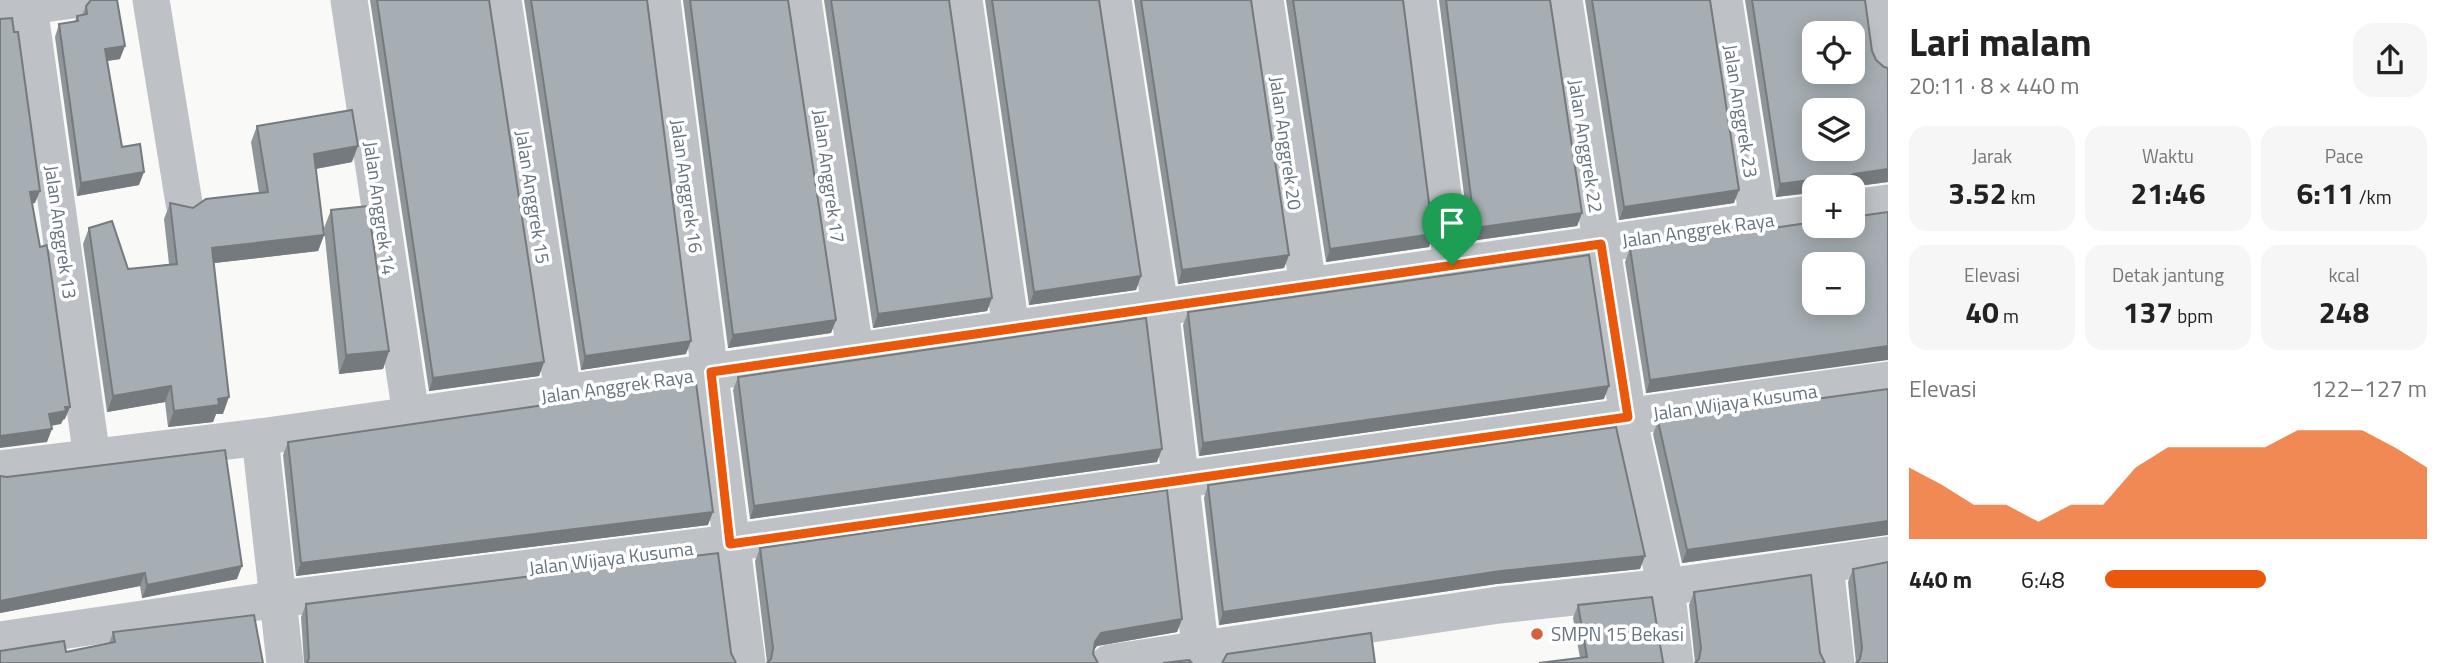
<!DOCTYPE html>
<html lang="id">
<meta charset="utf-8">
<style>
:root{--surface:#fff;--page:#f6f6f6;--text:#222;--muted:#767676;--accent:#ea580c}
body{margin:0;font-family:"Titillium Web",sans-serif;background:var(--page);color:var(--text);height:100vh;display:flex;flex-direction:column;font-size:26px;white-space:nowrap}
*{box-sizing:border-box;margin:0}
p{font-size:23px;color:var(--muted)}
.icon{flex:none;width:38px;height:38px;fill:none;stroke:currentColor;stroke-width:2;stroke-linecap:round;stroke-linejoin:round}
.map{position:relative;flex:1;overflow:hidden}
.panel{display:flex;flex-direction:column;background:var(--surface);width:560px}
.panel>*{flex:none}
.buttons{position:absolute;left:1802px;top:21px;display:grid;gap:14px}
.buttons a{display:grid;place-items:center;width:63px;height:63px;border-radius:14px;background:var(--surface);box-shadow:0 4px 18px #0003;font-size:35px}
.pin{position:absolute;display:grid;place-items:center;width:60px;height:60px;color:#fff;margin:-72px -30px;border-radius:50% 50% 50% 0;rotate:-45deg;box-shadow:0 0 7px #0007}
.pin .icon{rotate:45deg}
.round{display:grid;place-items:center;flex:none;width:74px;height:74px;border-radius:21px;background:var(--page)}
.headline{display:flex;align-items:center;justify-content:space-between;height:119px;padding:0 21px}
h1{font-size:38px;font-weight:700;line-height:52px}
.figures{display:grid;grid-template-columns:repeat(3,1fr);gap:10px;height:119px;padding:7px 21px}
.figures div{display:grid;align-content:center;border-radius:18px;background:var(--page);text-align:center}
.figures b{font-size:30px;font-weight:700}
.figures small{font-size:19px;font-weight:400}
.figures p{font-size:19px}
.chart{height:196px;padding:14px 21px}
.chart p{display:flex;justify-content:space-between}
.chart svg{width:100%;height:126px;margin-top:7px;fill:var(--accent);opacity:.7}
ul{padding:0 21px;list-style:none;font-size:23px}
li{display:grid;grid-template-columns:112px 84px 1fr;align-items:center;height:52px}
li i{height:18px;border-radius:9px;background:var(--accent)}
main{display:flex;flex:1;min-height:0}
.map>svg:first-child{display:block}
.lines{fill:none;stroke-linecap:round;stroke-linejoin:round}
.minor{stroke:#bec2c6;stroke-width:37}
.wall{fill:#8f969a}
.shaded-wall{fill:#747a7d}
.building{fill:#a6aeb3;stroke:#747a7d;stroke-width:2;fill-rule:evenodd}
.route-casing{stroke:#fff;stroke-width:14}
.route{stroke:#ea580c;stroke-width:9}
.poi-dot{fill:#d4603c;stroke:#fff;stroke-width:2.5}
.labels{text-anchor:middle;stroke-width:7;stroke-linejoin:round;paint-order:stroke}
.street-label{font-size:19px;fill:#66747f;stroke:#fff}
.poi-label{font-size:19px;fill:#66747f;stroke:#fff;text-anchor:start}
</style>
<main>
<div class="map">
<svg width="1888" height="663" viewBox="0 0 1888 663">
<rect width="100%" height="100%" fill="#f9f9f7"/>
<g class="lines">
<g class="minor">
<path d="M151,0L184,203"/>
<path d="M349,0L411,415"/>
<path d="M503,0L563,393"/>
<path d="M662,0L747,663"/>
<path d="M803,0L855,351"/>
<path d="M964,0L1011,329"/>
<path d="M1113,0L1160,307L1202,663"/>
<path d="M1265,0L1308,286"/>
<path d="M1418,0L1452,265"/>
<path d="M1564,0L1628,417L1666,587L1675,663"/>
<path d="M1724,0L1758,221"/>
<path d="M1880,0L1888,61"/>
<path d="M29,6L92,458"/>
<path d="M0,10L73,0"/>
<path d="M1853,208L1888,203"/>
<path d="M260,437L285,663"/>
<path d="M0,469L260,437L1815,213"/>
<path d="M1825,565L1836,663"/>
<path d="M0,640L279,599L730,543L1888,380"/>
<path d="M1109,663L1499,605L1666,587L1888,555"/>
</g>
</g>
<g class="wall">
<path d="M370,0H489L544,362L539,376L429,391Z"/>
<path d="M524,0H647L686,354L581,370Z"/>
<path d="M683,0H788L836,320L831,333L728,348Z"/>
<path d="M824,0H949L992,298L987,311L873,328Z"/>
<path d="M985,0H1099L1141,276L1136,290L1029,305Z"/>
<path d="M1134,0H1251L1289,255L1284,268L1178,284Z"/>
<path d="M1286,0H1403L1433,234L1429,247L1326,262Z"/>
<path d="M1439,0H1550L1582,213L1577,226L1470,241Z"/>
<path d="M1585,0H1710L1734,203L1619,220Z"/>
<path d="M1745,0H1865L1872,51L1876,60L1884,67L1888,68V182L1850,187H1815V193L1776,197Z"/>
<path d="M86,6L120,59L107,61L122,147L139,185L77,196L55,37L59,24L75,21L77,16L82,15Z"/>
<path d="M257,126L352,162L316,169L324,235L318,251L214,263L223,414H216L213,422L168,427L165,402L107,412L83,244L89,228L128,269L169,264L164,219L170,203L193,208L259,193L251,142Z"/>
<path d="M331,210L389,351L383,369L339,374L324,228Z"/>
<path d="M1860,216L1885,359L1646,393L1625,262L1630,248Z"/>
<path d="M1188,312L1604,399L1199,456L1183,325Z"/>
<path d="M738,377L1157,462L750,519L733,390Z"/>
<path d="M1658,421L1885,534L1682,563L1653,434Z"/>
<path d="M288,442L708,525L296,576L283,455Z"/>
<path d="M0,476L237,579L142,598L140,586L0,613Z"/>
<path d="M1208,485L1640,569L1496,584L1219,625L1204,498Z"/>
<path d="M760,548L1182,619L1177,632L1097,646L1094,650L1093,654L767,663L755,561Z"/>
<path d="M1853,569L1888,663H1856L1848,582Z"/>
<path d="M1694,592L1820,653L1824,662L1695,663L1689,605Z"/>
<path d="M306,604L731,653L736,663H304L301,617Z"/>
<path d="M1578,605L1663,662L1580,658L1573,618Z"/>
<path d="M113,632L263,663L66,652L109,643Z"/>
</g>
<g class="shaded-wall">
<path d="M125,46L120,59L100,62L105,49Z"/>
<path d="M358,146L352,162L309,170L314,154Z"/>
<path d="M1888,169V182L1850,187H1840L1844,179L1854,174Z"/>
<path d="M144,172L139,185L77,196L81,183Z"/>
<path d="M1817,179L1813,192L1776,197L1780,184Z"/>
<path d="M1739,190L1734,203L1619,220L1624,207Z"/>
<path d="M40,191L35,203L26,205L30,192Z"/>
<path d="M1582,213L1577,226L1470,241L1475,228Z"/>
<path d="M1433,234L1429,247L1326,262L1330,249Z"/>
<path d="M324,235L318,251L206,264L212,248Z"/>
<path d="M1289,255L1284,268L1178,284L1182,270Z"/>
<path d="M1141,276L1136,290L1029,305L1034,292Z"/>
<path d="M992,298L987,311L873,328L878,314Z"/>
<path d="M836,320L831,333L728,348L733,335Z"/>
<path d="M691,341L686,354L581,370L585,356Z"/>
<path d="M1888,346V360L1646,393L1650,380Z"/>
<path d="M389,351L383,369L339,374L346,355Z"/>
<path d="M544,362L539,376L429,391L433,378Z"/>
<path d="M171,386L165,402L107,412L113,396Z"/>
<path d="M1609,386L1604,399L1199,456L1203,443Z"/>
<path d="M229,397L223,414H216L213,422L168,427L174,411L218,399Z"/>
<path d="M65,407H70L65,419L63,420L61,424L45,427L49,414Z"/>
<path d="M52,429L47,442L0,448V436L2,435Z"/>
<path d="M1162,449L1157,462L750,519L754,506Z"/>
<path d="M713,512L708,525L296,576L301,563Z"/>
<path d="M1888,521V535L1682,563L1687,550Z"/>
<path d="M1645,556L1640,569L1496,584L1219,625L1223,612L1501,571Z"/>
<path d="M242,566L237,579L142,598L147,585Z"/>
<path d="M145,573L140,586L0,613V601Z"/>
<path d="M1182,619L1177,632L1097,646L1090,655L1095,642L1101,633Z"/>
</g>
<g class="building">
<path d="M91,0H117L125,46L105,49L122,147L140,144L144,172L81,183L59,24L78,21L77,16L87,14L86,6Z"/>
<path d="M377,0H489L544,362L433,378Z"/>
<path d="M531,0H647L691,341L585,356Z"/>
<path d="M690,0H788L836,320L733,335Z"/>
<path d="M831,0H949L992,298L878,314Z"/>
<path d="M992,0H1099L1141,276L1034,292Z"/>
<path d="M1141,0H1251L1289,255L1182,270Z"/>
<path d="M1293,0H1403L1433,234L1330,249Z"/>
<path d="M1446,0H1550L1582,213L1475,228Z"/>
<path d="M1592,0H1710L1739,190L1624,207Z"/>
<path d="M1752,0H1865L1872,51L1876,60L1884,67L1888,68V169L1854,174L1844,179L1840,187H1835L1828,181L1817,179L1780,184ZM1815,33H1853V72H1815ZM1815,110H1853V149H1815Z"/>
<path d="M12,18L14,32H18L40,191L30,192L40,247L47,245L70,407H65L66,411L49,414L52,429L0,436V19Z"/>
<path d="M352,110L358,146L314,154L324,235L212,248L229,397L218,399L219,405L174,411L171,386L113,396L89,228L112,221L128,269L177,264L170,203L193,208L206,199L268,192L257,126Z"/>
<path d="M368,206L389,351L346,355L331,210Z"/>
<path d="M1888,212V346L1650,380L1630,248L1815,222V226H1853V215L1860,216ZM1815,264H1853V303H1815Z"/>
<path d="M1589,255L1609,386L1203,443L1188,312Z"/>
<path d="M1146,318L1162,449L754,506L738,377Z"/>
<path d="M696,383L713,512L301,563L288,442Z"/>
<path d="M1888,389V521L1687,550L1658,421Z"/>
<path d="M1616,427L1645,556L1501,571L1223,612L1208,485Z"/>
<path d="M225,450L242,566L147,585L145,573L0,601V476L7,477Z"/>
<path d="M1167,490L1182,619L1101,633L1095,642L1093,654L1098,663H767L771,659L773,648L760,548Z"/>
<path d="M718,553L731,653L736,663H307L309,658L306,604Z"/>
<path d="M1888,562V663H1856L1860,659L1862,648L1853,569Z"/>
<path d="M1811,575L1820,653L1825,663H1695L1699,659L1701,648L1694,592Z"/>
<path d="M1652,597L1663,662L1664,663H1539L1587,657L1578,605Z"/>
<path d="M254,615L263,663H0V651L64,641L66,652L115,642L113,632Z"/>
<path d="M1371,633L1375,663H1222L1227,654Z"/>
<path d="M1189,660L1192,663H1163Z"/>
</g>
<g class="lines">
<g class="route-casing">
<path id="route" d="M1601,244L1628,417L730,544L711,372Z"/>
</g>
<use href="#route" class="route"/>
</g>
<circle class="poi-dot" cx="1537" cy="634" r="7"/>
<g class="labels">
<g class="street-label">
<text transform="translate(1741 111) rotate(81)" y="7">Jalan Anggrek 23</text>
<text transform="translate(1286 143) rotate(82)" y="7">Jalan Anggrek 20</text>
<text transform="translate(1586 146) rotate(81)" y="7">Jalan Anggrek 22</text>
<text transform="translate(829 176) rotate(82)" y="7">Jalan Anggrek 17</text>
<text transform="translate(687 186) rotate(82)" y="7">Jalan Anggrek 16</text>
<text transform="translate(533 197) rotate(81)" y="7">Jalan Anggrek 15</text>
<text transform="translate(380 208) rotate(82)" y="7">Jalan Anggrek 14</text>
<text transform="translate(1698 230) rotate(-8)" y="7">Jalan Anggrek Raya</text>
<text transform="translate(61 232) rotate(82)" y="7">Jalan Anggrek 13</text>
<text transform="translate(617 386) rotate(-8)" y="7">Jalan Anggrek Raya</text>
<text transform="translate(1735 402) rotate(-8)" y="7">Jalan Wijaya Kusuma</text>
<text transform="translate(611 558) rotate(-7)" y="7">Jalan Wijaya Kusuma</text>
</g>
<g class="poi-label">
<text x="1551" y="641">SMPN 15 Bekasi</text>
</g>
</g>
</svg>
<div class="buttons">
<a><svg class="icon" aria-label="locate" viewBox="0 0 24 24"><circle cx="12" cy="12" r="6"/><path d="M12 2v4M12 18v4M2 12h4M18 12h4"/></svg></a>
<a><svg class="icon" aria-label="layers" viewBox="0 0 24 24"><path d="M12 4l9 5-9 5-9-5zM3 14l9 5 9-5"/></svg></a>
<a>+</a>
<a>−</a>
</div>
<div class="pin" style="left:1452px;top:265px;background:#1e9e55"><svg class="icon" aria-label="arrive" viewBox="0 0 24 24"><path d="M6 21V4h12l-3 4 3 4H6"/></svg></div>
</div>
<section class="panel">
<div class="headline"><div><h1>Lari malam</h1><p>20:11 · 8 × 440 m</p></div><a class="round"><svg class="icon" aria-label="share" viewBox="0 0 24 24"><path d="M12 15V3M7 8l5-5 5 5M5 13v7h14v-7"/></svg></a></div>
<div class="figures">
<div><p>Jarak</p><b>3.52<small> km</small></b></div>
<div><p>Waktu</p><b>21:46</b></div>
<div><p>Pace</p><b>6:11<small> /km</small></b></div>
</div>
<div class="figures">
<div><p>Elevasi</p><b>40<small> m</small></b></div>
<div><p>Detak jantung</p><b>137<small> bpm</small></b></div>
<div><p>kcal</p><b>248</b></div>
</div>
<div class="chart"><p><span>Elevasi</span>122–127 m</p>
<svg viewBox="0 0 160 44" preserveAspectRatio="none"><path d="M0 44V19L10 25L20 32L30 32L40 38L50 32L60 32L70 19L80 12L90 12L100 12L110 12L120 6L130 6L140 6L150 12L160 19V44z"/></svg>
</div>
<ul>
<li><b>440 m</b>6:48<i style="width:50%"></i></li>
</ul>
</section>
</main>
